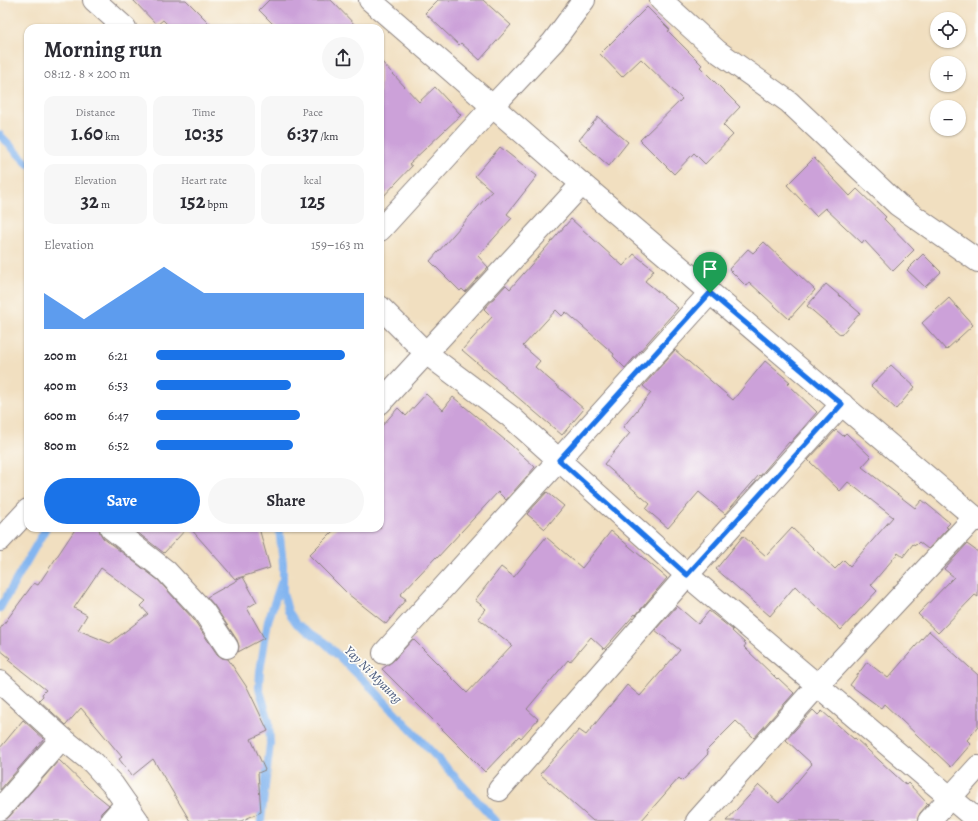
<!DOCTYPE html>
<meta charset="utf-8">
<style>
:root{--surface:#fff;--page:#f7f7f7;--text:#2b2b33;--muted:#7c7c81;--accent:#1a73e8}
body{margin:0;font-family:Alegreya,serif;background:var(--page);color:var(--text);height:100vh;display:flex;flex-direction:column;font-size:15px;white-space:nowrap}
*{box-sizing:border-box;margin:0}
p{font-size:13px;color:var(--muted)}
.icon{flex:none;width:22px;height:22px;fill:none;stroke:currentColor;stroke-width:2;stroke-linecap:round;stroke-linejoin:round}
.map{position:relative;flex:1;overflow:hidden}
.panel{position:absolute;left:24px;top:24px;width:360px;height:508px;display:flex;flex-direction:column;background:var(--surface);border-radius:12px;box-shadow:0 1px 3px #0004}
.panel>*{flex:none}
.buttons{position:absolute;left:930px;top:12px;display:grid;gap:8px}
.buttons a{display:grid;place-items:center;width:36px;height:36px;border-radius:50%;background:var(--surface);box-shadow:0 1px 3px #0004;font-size:20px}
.pin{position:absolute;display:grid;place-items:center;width:34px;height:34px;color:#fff;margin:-41px -17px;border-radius:50% 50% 50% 0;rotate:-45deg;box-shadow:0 0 4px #0007}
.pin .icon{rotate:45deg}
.round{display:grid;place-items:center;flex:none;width:42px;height:42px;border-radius:21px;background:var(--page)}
.headline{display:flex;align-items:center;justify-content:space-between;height:68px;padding:0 20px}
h1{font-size:22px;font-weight:600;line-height:30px}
.figures{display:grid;grid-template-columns:repeat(3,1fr);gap:6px;height:68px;padding:4px 20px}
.figures div{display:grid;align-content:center;border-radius:10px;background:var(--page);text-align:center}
.figures b{font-size:20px;font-weight:600}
.figures small{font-size:11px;font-weight:400}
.figures p{font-size:11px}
.chart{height:112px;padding:8px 20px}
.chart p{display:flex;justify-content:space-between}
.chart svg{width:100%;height:72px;margin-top:4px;fill:var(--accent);opacity:.7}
.button{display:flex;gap:8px;margin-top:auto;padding:8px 20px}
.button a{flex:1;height:46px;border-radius:24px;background:var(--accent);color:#fff;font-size:16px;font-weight:600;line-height:46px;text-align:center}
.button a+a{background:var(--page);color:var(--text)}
ul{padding:0 20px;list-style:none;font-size:13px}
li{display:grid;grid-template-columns:64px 48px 1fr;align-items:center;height:30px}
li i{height:10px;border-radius:5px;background:var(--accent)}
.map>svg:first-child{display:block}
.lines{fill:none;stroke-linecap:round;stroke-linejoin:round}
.stream{stroke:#83b5f0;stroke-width:8}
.building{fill:#cca1d9;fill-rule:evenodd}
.minor-casing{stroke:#8a807e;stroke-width:24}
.minor{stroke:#fff;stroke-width:22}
.route-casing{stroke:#fff;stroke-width:8}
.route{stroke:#1a73e8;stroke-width:5}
.labels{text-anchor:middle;stroke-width:3.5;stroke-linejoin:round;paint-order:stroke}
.water-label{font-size:13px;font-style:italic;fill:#44557a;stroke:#fdfcf7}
</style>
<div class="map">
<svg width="978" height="821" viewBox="0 0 978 821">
<rect width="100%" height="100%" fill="#fdfcf7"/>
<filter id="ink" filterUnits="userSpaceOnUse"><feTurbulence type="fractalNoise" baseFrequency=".025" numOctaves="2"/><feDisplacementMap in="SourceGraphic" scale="8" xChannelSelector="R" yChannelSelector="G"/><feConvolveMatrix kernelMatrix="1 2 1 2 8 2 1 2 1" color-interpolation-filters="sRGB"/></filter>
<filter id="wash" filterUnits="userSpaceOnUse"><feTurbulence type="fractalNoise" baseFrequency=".012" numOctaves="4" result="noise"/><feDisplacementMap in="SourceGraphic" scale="16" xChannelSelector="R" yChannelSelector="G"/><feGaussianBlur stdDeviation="0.9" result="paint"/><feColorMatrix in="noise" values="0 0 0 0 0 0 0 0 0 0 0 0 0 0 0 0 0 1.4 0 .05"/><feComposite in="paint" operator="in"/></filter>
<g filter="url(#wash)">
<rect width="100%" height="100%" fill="#f1dfc0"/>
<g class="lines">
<g class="stream">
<path d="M0,135L28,164"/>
<path d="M279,528L283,564V592L288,611L297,624L324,642L374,690L496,821"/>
<path d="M0,608L46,528"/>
<path d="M261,821L270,744L269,721L259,688L260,671L268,621L281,583"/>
</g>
</g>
<g id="blocks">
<g class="building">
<path d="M133,0H186L214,28H171L163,20L157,25Z"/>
<path d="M269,0H331L358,28H277L259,10Z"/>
<path d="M438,0H483L511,25L480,60L461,43L459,45L425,13Z"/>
<path d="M647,7L670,30L668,31L702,65L700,67L740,107L723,125L733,135L705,164L694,153L674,174L640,140L682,99L641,59L622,77L600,54Z"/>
<path d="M380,60L419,102L435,87L461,115L409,164L412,166L380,200Z"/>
<path d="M598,117L628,142L609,166L579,140Z"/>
<path d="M500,147L537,176L507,214L512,218L478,256L488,267L465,292L462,289L460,291L430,261L492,191L475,176Z"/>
<path d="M814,158L850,196L857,189L886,217L884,219L914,250L893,271L864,240L862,243L825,208L816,216L787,185Z"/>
<path d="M571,219L623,266L634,254L654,270L645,281L678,308L625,368L613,356L614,354L566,312L562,316L556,310L523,346L540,361L535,367L584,409L562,435L462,350L492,317L484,309L506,285L510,289Z"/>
<path d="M764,242L815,290L789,319L749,282L746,286L729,269L748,249L753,253Z"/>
<path d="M923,254L941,272L925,287L907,270Z"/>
<path d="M826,284L860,313L841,335L807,306Z"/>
<path d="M949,298L973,325L946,350L922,323Z"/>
<path d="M675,350L733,400L765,361L790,382L788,384L817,412L790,443L789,442L760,476L759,475L725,514L699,492L668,528L646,509L650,504L604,464L630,433L623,427L651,393L643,386Z"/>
<path d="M891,365L915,387L896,409L871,386Z"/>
<path d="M426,394L443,410L453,397L511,445L535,467L506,500L498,492L437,558L436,557L400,595L406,599L386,624L348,594L309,555L336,528H380V428L398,408L406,416Z"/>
<path d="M836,430L843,436L846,433L871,457L862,467L915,508L922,500L950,523L946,527L948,528L928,549L919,542L916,545L913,544L903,557L898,553L871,585L877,591L841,630L795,586L770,616L716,569L743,536L766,556L792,528L835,569L844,560L850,566L893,517L848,482L840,491L808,460Z"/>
<path d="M547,492L564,506L545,529L527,514Z"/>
<path d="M76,528H97L99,529L100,533L103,538L158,580L194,620L217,654L222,658L228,659L248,689L268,731L251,739L265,770L258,773L261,812L241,821H190L153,759L132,776L119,759L122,757L81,708L66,725L39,700L43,696L42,694L46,690L8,660L10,658L0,650V629L34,583L38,585ZM101,568L146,601L141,606L148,614L110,643L78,630L87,615L74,608Z"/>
<path d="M135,528H187L164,553L133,529Z"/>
<path d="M190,528H259L270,568L235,579Z"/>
<path d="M611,531L667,578L636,615L635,614L604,649L591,637L570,662L568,660L527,709L538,719L521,738L519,736L485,772L382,669L393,661L413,639L467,693L512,645L478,618L486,609L475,600L501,567L514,577L546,537L582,568Z"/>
<path d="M967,544L978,552V597L975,595L938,633L918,614L954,577L944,569Z"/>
<path d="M243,577L257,602L247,608L264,638L238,652L239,646L237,640L214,605L207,597Z"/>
<path d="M677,606L698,624L709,611L733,630L732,631L746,644L744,647L777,679L778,678L794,693L754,738L736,721L706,751L708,754L682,781L679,778L641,821H593L540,774L579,730L586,735L627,685L640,696L680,650L655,630Z"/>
<path d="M929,631L978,675V727L967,740L971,744L951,767L884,704L881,708L850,685L867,662L888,678Z"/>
<path d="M813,710L818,715L822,711L854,739L855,738L906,785L908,783L928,804L920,813L917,821H726L759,785L779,803L812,764L786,740Z"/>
<path d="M23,720L44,739L0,790V748Z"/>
<path d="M59,760L88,788L109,805L101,813L99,821H2L9,817Z"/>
</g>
</g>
</g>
<g filter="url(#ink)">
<use href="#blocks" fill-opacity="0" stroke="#8a807e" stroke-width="1"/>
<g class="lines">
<g class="minor-casing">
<g id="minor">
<path d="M94,0L125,28"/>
<path d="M370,0L582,184L978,520"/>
<path d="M661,0L717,51L789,102L898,205L978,261"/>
<path d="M380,230L493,106L553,42L584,0"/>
<path d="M380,307L426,353L511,417L687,575L978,821"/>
<path d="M380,403L582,184"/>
<path d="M111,528L166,571L204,612L227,647"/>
<path d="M0,540L28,510"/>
<path d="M384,653L710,293"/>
<path d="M0,682L62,738L93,763L113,785L138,821"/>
<path d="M499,790L687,575L842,404"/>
<path d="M0,809L62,738"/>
<path d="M111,821L126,804"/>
<path d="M697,821L818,685L975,517"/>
<path d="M929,821L978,767"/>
</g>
</g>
<use href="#minor" class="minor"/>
</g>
</g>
<g class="lines" filter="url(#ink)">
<g class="route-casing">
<path id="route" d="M710,293L842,404L687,575L559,460Z"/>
</g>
<use href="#route" class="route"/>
</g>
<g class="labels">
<g class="water-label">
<text transform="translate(374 674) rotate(45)" y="5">Yay Ni Myaung</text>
</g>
</g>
</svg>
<div class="buttons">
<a><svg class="icon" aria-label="locate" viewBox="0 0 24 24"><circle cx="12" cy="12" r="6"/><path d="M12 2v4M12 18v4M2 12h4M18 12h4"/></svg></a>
<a>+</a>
<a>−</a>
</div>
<div class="pin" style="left:710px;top:293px;background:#1e9e55"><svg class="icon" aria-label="arrive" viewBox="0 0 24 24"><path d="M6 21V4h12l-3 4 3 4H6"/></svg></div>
<section class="panel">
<div class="headline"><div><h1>Morning run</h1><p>08:12 · 8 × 200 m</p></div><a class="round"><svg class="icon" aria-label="share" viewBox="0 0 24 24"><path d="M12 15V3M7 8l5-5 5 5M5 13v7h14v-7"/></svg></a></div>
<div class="figures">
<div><p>Distance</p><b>1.60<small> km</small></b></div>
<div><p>Time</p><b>10:35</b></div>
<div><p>Pace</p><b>6:37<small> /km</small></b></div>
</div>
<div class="figures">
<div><p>Elevation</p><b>32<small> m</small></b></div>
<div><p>Heart rate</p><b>152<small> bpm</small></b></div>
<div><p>kcal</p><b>125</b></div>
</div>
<div class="chart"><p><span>Elevation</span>159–163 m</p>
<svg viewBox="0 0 160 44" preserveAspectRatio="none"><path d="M0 44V22L10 30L20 38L30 30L40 22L50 14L60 6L70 14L80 22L90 22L100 22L110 22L120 22L130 22L140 22L150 22L160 22V44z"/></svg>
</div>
<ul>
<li><b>200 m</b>6:21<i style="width:91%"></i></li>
<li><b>400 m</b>6:53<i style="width:65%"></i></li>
<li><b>600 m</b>6:47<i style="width:69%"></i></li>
<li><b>800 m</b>6:52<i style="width:66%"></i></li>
</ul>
<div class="button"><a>Save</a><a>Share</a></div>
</section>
</div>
